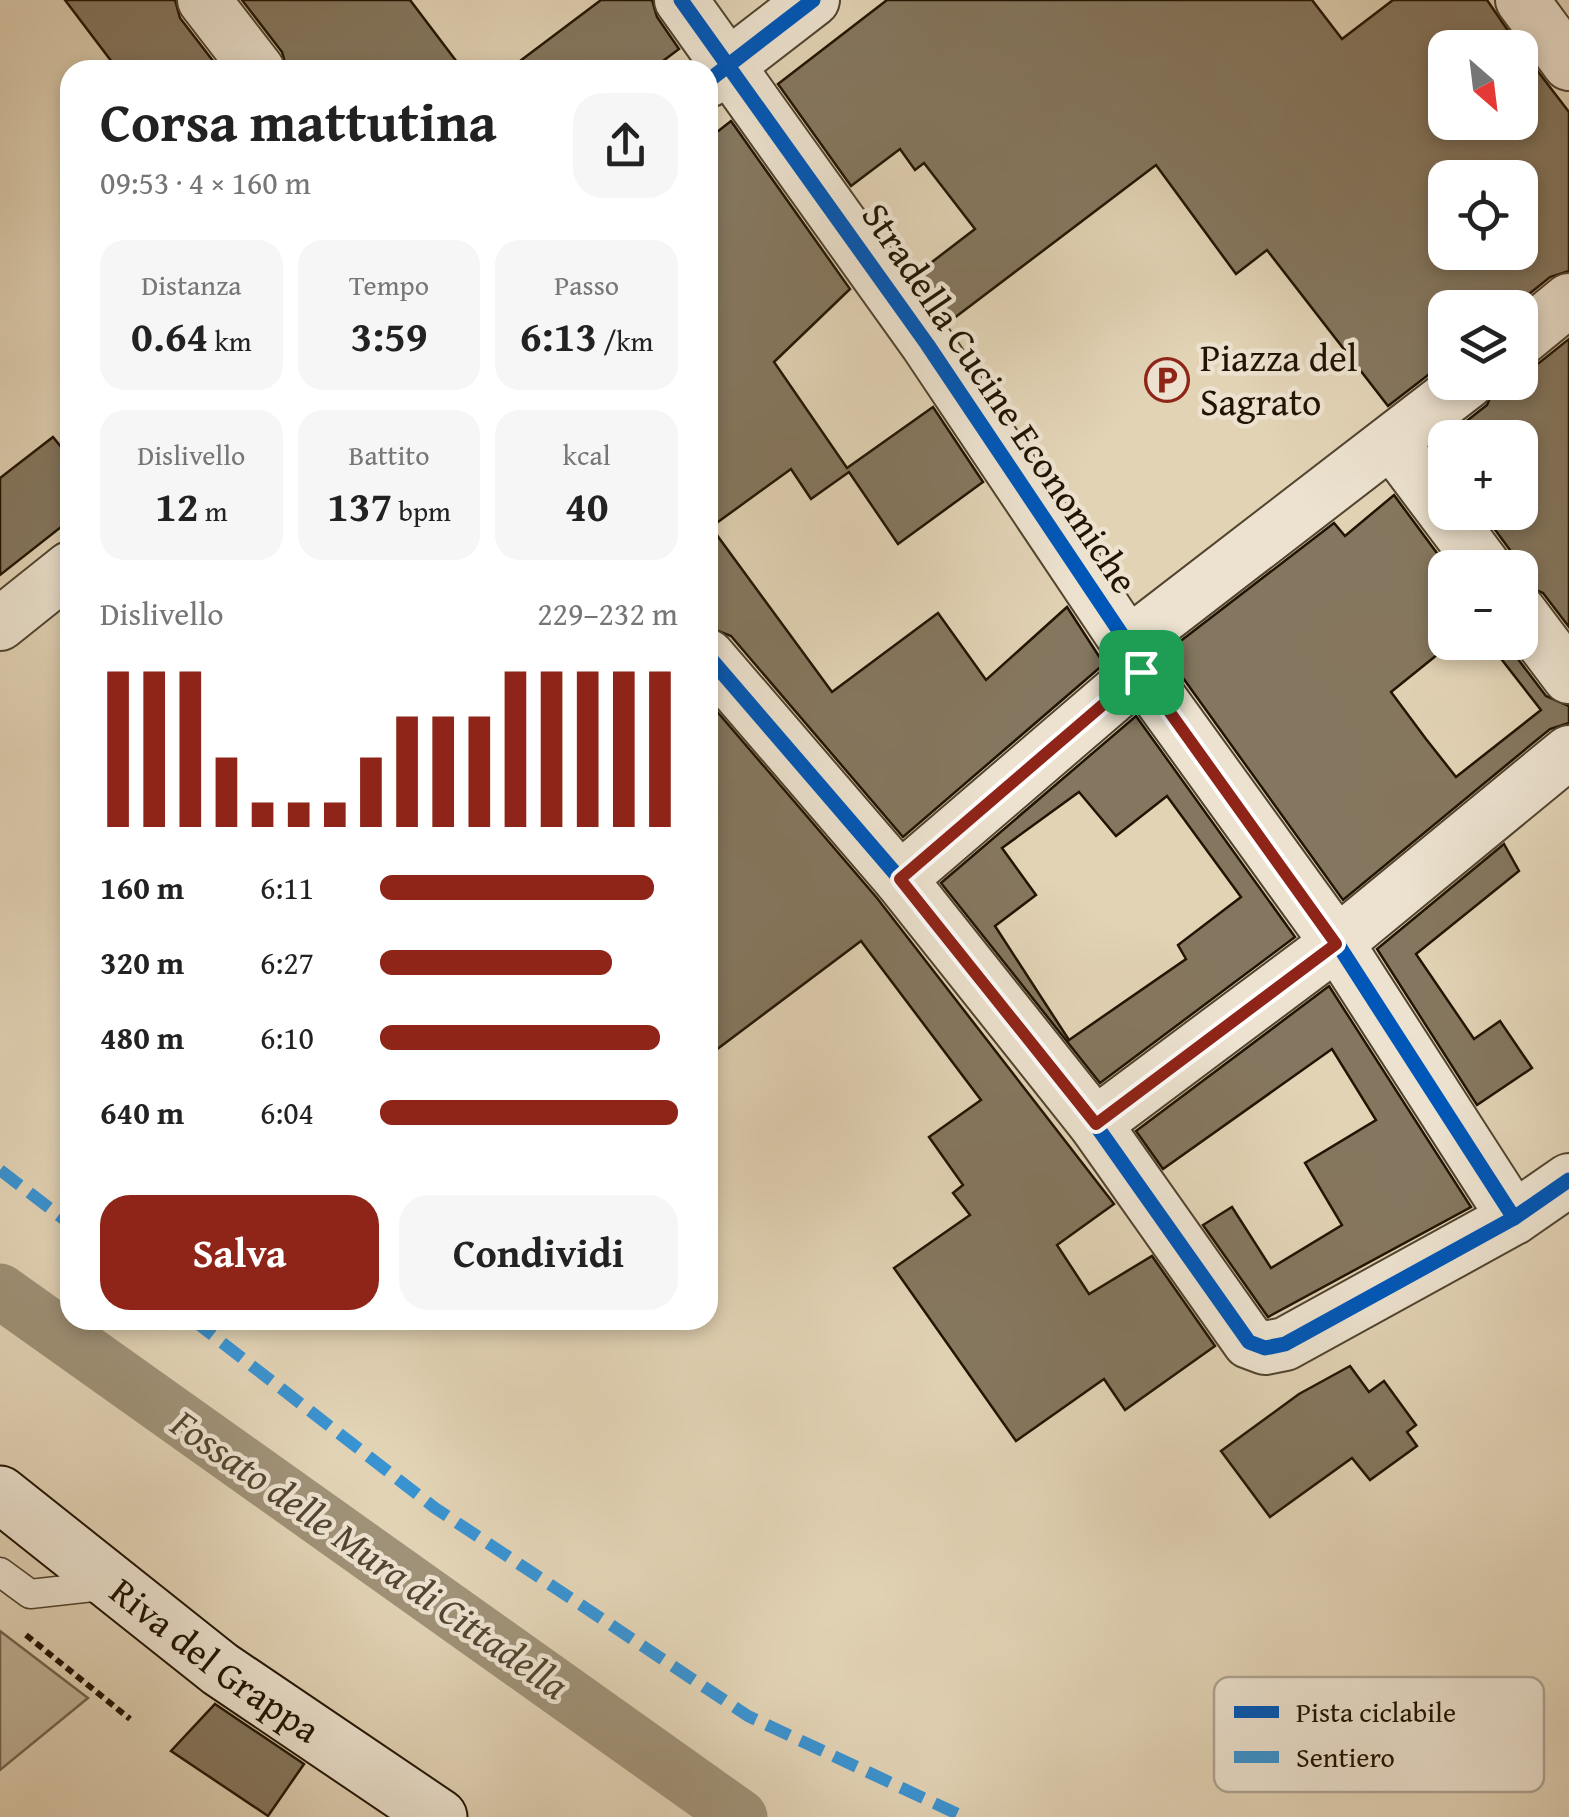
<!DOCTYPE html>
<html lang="it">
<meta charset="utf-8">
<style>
:root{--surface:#fff;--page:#f6f6f6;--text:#222;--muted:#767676;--accent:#8f2418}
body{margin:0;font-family:"Gentium Book Plus",serif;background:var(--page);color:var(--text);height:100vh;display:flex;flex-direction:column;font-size:38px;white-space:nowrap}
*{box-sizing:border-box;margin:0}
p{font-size:32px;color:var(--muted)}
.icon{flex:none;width:55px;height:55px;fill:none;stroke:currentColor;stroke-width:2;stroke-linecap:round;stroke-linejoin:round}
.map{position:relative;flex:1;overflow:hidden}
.side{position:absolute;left:60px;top:60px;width:658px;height:1270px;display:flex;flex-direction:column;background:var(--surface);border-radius:30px;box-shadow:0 5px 15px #0003}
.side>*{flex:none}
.needle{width:65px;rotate:152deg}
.buttons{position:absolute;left:1428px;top:30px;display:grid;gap:20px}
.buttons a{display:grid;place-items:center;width:110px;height:110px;border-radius:20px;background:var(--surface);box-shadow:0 5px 15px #0003;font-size:50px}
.pin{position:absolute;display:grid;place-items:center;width:85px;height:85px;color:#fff;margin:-42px;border-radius:20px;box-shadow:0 5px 15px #0006}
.round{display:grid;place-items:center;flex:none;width:105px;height:105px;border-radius:30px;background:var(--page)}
.overview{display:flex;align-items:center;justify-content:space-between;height:170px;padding:0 40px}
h1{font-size:55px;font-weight:700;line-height:75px}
.metrics{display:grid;grid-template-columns:repeat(3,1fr);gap:15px;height:170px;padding:10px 40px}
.metrics div{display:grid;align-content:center;border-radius:25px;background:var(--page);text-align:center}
.metrics b{font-size:42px;font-weight:700}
.metrics small{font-size:28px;font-weight:400}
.metrics p{font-size:28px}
.chart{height:280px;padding:20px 40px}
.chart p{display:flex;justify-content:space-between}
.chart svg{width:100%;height:180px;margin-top:10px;stroke:var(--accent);stroke-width:6}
.cta{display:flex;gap:20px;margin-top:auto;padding:20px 40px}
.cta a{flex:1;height:115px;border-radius:30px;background:var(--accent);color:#fff;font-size:40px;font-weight:700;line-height:115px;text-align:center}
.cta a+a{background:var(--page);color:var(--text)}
ul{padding:0 40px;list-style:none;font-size:32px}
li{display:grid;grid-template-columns:160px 120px 1fr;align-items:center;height:75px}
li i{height:25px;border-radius:12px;background:var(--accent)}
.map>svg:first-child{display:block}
.green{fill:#c1b397;stroke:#71644c;stroke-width:2.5}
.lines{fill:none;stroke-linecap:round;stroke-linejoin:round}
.canal{stroke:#a09278;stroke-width:55}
.building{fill:#85775f;stroke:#211402;stroke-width:2.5;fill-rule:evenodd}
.lane-casing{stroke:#51442f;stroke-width:31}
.street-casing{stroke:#51442f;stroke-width:56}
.secondary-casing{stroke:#211402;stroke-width:59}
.path{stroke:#211402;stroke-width:6;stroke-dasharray:8 5;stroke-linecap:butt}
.lane{stroke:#ece2cf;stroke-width:28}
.street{stroke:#ece2cf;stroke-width:52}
.secondary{stroke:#ece2cf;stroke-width:55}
.quiet{stroke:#3a93d1;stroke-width:12;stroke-dasharray:25 12;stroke-linecap:butt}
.cycleway-casing{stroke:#ece2cf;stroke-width:21}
.cycleway{stroke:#0057b8;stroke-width:15}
.route-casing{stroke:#fff;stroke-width:20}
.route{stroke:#8f2418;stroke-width:12}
.labels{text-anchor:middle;stroke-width:9;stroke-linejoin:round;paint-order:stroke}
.poi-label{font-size:38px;fill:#211402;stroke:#ece2cf;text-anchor:start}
.street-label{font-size:38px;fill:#211402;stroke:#ece2cf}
.water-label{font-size:40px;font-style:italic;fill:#544631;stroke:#ece2cf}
.key{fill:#ece2cf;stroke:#afa492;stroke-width:2.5}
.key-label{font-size:28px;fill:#211402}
</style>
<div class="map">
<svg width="1569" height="1817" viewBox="0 0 1569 1817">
<rect width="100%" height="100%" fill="#e2d3b5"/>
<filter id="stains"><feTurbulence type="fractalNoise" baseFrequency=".002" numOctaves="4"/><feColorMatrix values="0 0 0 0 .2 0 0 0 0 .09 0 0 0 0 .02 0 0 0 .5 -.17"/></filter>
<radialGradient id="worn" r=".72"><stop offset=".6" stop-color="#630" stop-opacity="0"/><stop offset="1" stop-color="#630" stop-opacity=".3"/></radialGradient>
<path class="green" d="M0,1631L88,1698L0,1770Z"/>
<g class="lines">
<path class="canal" d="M0,1291L740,1817"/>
</g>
<g class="building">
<path d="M65,0H175L180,18L220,70H118Z"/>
<path d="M242,0H410L463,70H287L282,52Z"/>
<path d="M601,0H652L657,17L679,49L651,70H508Z"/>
<path d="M887,0H1312L1342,39L1393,0H1487L1520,48H1445V122H1520V48L1569,112V271L1550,277L1512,308H1445V362L1388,406L1267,250L1236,274L1156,165L949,322L915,275L975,229L924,163L915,170L900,149L851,186L778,84ZM1445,178H1520V252H1445Z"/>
<path d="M731,121L850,289L774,362L847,468L933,407L983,482L898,544L849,472L811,499L791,469L711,527L832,692L938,613L986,680L1067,607L1104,664L903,837L731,636L708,627V139Z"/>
<path d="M1569,339V627L1543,593L1520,583V568H1515L1510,550L1482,512H1520V438H1445L1487,405L1497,382H1520V369L1539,363Z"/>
<path d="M53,437L70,458V520L0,575V478Z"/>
<path d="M1394,495L1448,568L1445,642H1453L1391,692L1426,739L1456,777L1541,710L1488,642H1505L1546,696L1569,706V723L1550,729L1343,900L1165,653L1334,523L1345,536Z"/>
<path d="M708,701L877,898L1114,1204L1057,1245L1089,1294L1152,1256L1215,1346L1125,1410L1104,1379L1016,1441L894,1268L970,1215L953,1193L963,1185L929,1137L981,1100L861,941L708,1056Z"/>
<path d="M1136,716L1295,937L1100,1083L941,883ZM1079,792L1116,836L1167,796L1241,897L1178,945L1186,959L1069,1040L995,926L1036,895L1002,848Z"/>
<path d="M1504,844L1519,871L1416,954L1474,1039L1500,1021L1532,1068L1477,1105L1377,949Z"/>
<path d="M1329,986L1471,1207L1268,1317L1203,1225L1232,1207L1271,1268L1342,1225L1305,1163L1376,1120L1332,1049L1163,1169L1136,1131Z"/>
<path d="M1350,1366L1369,1392L1384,1381L1416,1425L1407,1432L1417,1446L1370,1480L1352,1458L1270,1517L1221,1451L1299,1394Z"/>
<path d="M215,1704L304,1764L268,1816L171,1751Z"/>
</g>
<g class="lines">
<g class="lane-casing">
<path id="lane" d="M0,1572L30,1594L111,1585"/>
</g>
<g class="street-casing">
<g id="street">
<path d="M204,0L258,70"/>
<path d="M681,0L927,344L1128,644L1141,672L1337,943L1514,1218"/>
<path d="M1522,0L1569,64"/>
<path d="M708,81L813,0"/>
<path d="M1520,340L1569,300"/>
<path d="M1393,444L1486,568"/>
<path d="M1520,612L1569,677"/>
<path d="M0,624L70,568"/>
<path d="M1128,644L1468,382"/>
<path d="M708,656L900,879L1095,1124L1249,1342L1265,1348L1285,1344L1514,1218L1569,1180"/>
<path d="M900,879L1141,672"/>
<path d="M1095,1124L1337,943L1569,752"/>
</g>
</g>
<g class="secondary-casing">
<g id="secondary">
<path id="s1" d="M0,1494L220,1669L439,1817"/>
</g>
</g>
<path class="path" d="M26,1635L130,1719"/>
<use href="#lane" class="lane"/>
<use href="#street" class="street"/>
<use href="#secondary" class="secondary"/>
<g class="quiet">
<path d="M0,1170L70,1224"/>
<path d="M193,1320L435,1508L748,1716L964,1817"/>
</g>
<g class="cycleway-casing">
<g id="cycleway">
<path d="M681,0L927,344L1128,644L1141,672L1337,943L1514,1218"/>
<path d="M708,81L813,0"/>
<path d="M708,656L900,879L1095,1124L1249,1342L1265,1348L1285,1344L1514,1218L1569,1180"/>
</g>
</g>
<use href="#cycleway" class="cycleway"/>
</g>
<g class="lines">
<g class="route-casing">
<path id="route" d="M1141,672L1336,944L1096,1124L900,879Z"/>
</g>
<use href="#route" class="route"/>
</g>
<defs>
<g id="parking-ring" transform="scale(2.25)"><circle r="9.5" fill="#ece2cf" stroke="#8f2418" stroke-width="1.5"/><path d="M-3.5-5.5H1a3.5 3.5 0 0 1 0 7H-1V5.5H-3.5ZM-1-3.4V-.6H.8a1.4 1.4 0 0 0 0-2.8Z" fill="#8f2418"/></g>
</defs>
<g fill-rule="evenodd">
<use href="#parking-ring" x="1167" y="380"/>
</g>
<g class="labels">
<g class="poi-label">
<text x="1200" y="371">Piazza del<tspan x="1200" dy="44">Sagrato</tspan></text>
</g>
<g class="street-label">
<text transform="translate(1000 398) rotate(56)" y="13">Stradella Cucine Economiche</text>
<text dy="13" stroke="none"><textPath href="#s1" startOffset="272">Riva del Grappa</textPath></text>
</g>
<g class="water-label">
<text transform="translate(370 1554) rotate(35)" y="14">Fossato delle Mura di Cittadella</text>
</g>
</g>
<rect x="1214" y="1677" width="330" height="115" rx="15" class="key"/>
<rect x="1234" y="1706" width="45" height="12" fill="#0057b8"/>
<rect x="1234" y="1751" width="45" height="12" fill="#3a93d1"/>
<g class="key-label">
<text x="1296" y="1722">Pista ciclabile</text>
<text x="1296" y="1767">Sentiero</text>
</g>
<rect width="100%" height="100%" filter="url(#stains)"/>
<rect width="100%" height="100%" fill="url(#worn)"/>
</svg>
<div class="buttons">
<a><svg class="needle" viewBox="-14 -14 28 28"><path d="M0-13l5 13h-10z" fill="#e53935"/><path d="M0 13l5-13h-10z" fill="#767676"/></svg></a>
<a><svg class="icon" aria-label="locate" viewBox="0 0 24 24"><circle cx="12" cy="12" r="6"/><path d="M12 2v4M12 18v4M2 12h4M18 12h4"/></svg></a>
<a><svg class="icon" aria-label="layers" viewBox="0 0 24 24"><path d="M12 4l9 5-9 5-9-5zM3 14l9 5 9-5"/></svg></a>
<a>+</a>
<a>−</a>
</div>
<div class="pin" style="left:1141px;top:672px;background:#1e9e55"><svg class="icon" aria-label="arrive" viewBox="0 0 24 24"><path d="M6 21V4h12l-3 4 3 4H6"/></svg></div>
<section class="side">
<div class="overview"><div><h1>Corsa mattutina</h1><p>09:53 · 4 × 160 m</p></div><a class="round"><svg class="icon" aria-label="share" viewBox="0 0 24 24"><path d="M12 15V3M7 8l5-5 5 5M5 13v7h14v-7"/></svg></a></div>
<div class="metrics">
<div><p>Distanza</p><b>0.64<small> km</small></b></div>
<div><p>Tempo</p><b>3:59</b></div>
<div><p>Passo</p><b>6:13<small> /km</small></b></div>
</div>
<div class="metrics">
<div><p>Dislivello</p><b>12<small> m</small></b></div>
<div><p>Battito</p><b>137<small> bpm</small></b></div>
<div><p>kcal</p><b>40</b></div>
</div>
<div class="chart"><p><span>Dislivello</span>229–232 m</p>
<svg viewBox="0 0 160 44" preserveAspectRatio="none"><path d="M5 44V6M15 44V6M25 44V6M35 44V27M45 44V38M55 44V38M65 44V38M75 44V27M85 44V17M95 44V17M105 44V17M115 44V6M125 44V6M135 44V6M145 44V6M155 44V6"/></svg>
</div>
<ul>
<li><b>160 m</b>6:11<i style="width:92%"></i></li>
<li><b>320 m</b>6:27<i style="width:78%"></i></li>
<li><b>480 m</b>6:10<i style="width:94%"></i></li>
<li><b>640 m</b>6:04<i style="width:100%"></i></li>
</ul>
<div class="cta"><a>Salva</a><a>Condividi</a></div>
</section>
</div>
